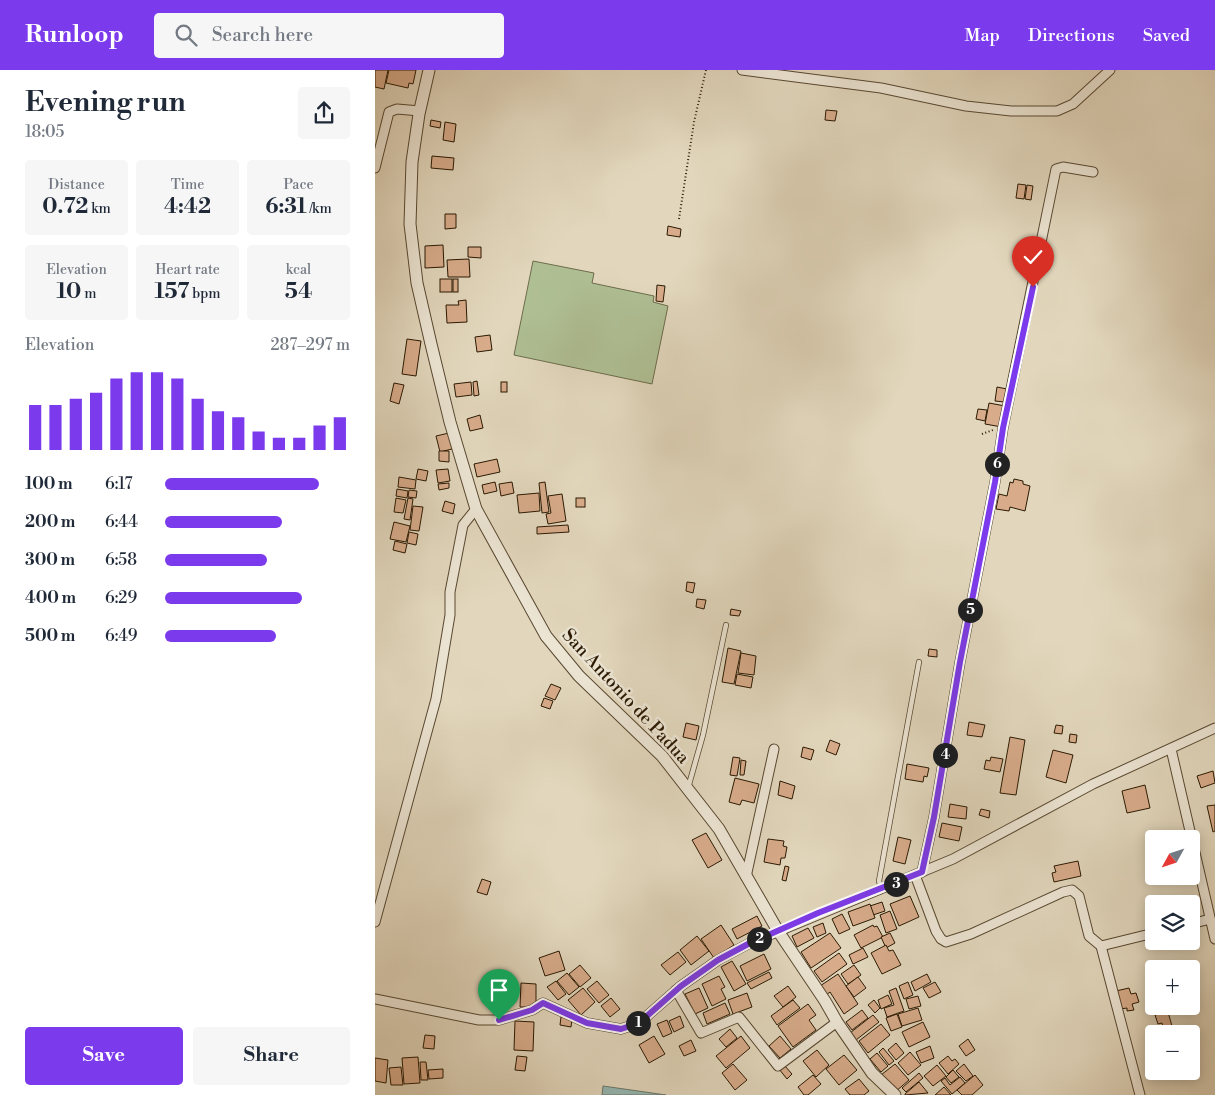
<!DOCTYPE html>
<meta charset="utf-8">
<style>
:root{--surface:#fff;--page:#f6f6f7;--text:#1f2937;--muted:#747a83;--accent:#7c3aed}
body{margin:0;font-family:"Libre Bodoni",serif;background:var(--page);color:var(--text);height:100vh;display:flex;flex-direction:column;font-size:19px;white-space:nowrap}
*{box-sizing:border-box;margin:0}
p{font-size:16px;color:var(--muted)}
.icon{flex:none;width:28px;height:28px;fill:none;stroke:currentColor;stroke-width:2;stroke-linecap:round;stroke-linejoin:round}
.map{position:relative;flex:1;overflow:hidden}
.side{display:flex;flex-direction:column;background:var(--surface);width:375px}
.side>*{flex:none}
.needle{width:32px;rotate:230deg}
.tools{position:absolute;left:770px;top:760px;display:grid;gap:10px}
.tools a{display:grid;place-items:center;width:55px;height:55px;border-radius:5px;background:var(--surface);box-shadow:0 2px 12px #0003;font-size:25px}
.pin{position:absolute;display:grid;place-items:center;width:42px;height:42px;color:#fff;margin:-51px -21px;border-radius:50% 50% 50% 0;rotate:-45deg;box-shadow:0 0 5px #0007}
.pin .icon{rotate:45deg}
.km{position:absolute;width:25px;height:25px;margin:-12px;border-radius:50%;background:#222;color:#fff;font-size:14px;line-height:25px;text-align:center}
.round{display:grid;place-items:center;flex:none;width:52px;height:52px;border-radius:5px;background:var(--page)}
.head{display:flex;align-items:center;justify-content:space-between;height:85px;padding:0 25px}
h1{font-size:28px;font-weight:700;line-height:38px}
.stats{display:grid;grid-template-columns:repeat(3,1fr);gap:8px;height:85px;padding:5px 25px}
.stats div{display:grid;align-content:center;border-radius:5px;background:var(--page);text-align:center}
.stats b{font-size:21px;font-weight:700}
.stats small{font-size:14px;font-weight:400}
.stats p{font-size:14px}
.chart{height:140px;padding:10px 25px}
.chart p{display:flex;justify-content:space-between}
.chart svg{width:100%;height:90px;margin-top:5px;stroke:var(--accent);stroke-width:6}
.button{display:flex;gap:10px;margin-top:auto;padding:10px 25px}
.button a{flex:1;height:58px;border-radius:5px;background:var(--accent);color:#fff;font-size:20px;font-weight:700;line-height:58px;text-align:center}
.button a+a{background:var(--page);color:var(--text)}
ul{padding:0 25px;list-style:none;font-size:16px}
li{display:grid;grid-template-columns:80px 60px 1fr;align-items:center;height:38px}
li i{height:12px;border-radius:6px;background:var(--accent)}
header{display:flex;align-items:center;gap:30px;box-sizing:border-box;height:70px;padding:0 25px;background:var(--accent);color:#fff}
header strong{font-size:24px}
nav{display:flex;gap:28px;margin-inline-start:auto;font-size:18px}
.search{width:350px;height:45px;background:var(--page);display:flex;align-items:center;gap:12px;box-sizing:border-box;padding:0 18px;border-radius:5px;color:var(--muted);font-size:19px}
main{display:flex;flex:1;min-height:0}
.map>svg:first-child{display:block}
.green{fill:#afbf94;stroke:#6c6c4b}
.water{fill:#95b9b4;stroke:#6a796d}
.building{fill:#d8ac8b;stroke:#2a1902}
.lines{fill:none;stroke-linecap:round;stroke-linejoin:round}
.service-casing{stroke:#584831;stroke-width:6}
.minor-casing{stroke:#584831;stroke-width:11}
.tertiary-casing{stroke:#584831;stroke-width:13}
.path{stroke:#2a1902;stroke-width:2;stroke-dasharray:1 2.5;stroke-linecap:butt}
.service{stroke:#ece5d4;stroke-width:4.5}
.minor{stroke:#ece5d4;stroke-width:9}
.tertiary{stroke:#ece5d4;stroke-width:11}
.route-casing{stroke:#fff;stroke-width:10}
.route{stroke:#7c3aed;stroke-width:6}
.labels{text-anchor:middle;stroke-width:5;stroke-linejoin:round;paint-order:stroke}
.street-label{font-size:18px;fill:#2a1902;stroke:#ece5d4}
</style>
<header>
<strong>Runloop</strong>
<div class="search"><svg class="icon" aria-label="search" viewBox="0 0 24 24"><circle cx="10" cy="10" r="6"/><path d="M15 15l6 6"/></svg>Search here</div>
<nav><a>Map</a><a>Directions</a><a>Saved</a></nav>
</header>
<main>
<section class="side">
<div class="head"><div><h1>Evening run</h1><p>18:05</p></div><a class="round"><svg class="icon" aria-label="share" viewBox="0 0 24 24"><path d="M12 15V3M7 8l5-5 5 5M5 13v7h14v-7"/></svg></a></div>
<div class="stats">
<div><p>Distance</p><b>0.72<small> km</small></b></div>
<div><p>Time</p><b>4:42</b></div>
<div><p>Pace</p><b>6:31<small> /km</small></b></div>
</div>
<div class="stats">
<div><p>Elevation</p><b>10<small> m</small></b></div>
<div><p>Heart rate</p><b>157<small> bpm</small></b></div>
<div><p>kcal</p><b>54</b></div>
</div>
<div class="chart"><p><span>Elevation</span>287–297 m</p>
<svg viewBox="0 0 160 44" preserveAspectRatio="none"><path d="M5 44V22M15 44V22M25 44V19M35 44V16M45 44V9M55 44V6M65 44V6M75 44V9M85 44V19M95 44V25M105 44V28M115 44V35M125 44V38M135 44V38M145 44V32M155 44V28"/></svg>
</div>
<ul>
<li><b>100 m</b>6:17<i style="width:83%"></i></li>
<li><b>200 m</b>6:44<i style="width:63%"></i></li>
<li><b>300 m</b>6:58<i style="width:55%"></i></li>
<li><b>400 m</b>6:29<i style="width:74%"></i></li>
<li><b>500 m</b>6:49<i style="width:60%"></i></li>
</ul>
<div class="button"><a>Save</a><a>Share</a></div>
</section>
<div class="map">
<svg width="840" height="1025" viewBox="0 0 840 1025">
<rect width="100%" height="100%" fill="#e2d7bd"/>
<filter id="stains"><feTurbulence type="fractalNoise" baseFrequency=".004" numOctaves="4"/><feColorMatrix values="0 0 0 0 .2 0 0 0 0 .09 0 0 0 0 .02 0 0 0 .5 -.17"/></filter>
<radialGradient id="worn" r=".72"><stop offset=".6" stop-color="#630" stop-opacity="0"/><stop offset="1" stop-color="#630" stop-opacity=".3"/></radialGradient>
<path class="green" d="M158,191L219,203L217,213L279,226L278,232L293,236L277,314L139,285Z"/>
<path class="water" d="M228,1016L291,1025H227Z"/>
<g class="building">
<path d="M0,0H13L9,19L0,17Z"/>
<path d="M14,0H41L38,14L34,13L33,18L11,13Z"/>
<path d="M451,40L462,41L460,51L450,50Z"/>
<path d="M56,50L66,52L65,58L55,56Z"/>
<path d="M70,52L81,54L79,72L68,70Z"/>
<path d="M57,86L79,88L78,100L56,98Z"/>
<path d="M643,114L651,115L649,129L641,128Z"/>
<path d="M652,115L658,116L656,130L650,129Z"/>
<path d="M70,144H81V158L70,159Z"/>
<path d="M293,156L306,159L305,167L292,165Z"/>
<path d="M68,175L69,197L50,198V176Z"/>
<path d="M93,177H106V188L93,187Z"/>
<path d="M94,189L95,207H73L72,190Z"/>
<rect x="65" y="209" width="12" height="13"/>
<rect x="78" y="209" width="5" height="13"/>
<path d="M282,215L290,216L288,232L281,231Z"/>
<path d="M91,230L92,252L72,253L71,235H84L83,231Z"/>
<path d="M115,265L117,280L102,282L100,267Z"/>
<path d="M32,269L46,271L41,306L27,304Z"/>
<path d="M102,311L104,325L99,326L98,312Z"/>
<path d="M96,312L97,325L81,327L79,314Z"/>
<rect x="126" y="312" width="6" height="10"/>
<path d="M19,313L29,315L24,334L15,331Z"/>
<path d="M622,317L632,319L630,332L620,331Z"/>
<path d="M614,333L630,336L627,357L610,354Z"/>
<path d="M603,339L612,340L610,351L601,349Z"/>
<path d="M105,345L108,358L95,361L92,349Z"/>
<path d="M74,363L77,379L65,382L61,366Z"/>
<path d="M64,381H74V392L64,391Z"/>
<path d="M122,389L125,402L102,407L99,394Z"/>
<path d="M43,399L53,401L51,411L41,409Z"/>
<path d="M73,399L75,411L63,413L61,400Z"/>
<path d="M24,407L41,410L40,419L23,417Z"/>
<path d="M639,409L648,411V414L655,416L650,441L635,437L634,441L621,439L624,424L632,426L635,412L638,413Z"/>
<path d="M120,412L122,421L109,424L107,415Z"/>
<path d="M137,412L139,423L126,426L124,414Z"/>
<path d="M170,412L174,442L167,443L164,413Z"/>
<path d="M74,413V418L64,420L63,414Z"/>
<path d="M22,419L33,421L32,428L21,426Z"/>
<path d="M34,420L42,421L41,428L33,427Z"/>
<path d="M164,423L165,441L144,443L142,425Z"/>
<path d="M187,424L191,451L173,454L171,444L176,443L173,426Z"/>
<path d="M21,428L31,430L28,443L19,442Z"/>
<path d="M33,428L38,429L35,450L29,449Z"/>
<rect x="201" y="428" width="9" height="9"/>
<path d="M70,431L80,434L78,444L67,441Z"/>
<path d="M38,436L48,437L44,461L35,460Z"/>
<path d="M19,452L35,456L31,472L15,469Z"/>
<path d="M193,455L194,462L162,464V457Z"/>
<path d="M34,462L43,464L41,475L32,473Z"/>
<path d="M20,471L32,474L30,483L18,480Z"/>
<path d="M312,512L320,513L318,523L311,521Z"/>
<path d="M322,529L331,530L329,539L321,537Z"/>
<path d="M356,539L366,541L364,546L355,545Z"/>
<path d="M353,578L366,581L359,614L347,612Z"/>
<path d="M554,579L562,580V587L553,586Z"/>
<path d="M366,583L381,586L379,605L363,603Z"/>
<path d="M362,604L378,607L376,618L360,615Z"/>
<path d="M176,614L186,618L180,630L170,626Z"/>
<path d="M169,628L178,631L175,639L166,636Z"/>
<path d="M594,652L610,655L607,667L592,665Z"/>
<path d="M311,653L324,656L321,670L308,667Z"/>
<path d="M681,655L688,656L687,664L679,663Z"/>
<path d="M695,664L702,665L701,673L694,672Z"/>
<path d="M635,667L650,670L641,725L625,723Z"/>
<path d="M455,670L465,674L461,685L451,681Z"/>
<path d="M428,677L439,680L436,690L426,687Z"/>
<path d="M678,680L698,685L691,713L671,707Z"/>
<path d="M358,687L365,688L362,706L355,705Z"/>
<path d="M616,687L628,689L625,702L609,699L611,690L615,691Z"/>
<path d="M366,690L371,691L369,705H365Z"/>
<path d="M532,694L554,698L552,707L549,706L548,712L530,709Z"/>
<path d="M838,701L840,713L826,718L822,706Z"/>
<path d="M360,708L384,714L379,733L367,730L365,735L354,732Z"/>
<path d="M405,711L420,716L417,729L403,725Z"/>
<path d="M770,715L775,738L752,743L747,721Z"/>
<path d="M575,734L592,737L591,749L573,747Z"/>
<path d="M840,735V761L838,762L832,736Z"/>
<path d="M606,739L615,741L614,748L604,745Z"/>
<path d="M567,753L587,757L584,771L564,767Z"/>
<path d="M331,763L347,790L333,798L317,770Z"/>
<path d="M523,767L536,770L530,794L518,791Z"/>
<path d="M393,769L409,771L408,776L412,777L410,788H406L405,795L389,792Z"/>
<path d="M703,791L706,806L679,812L677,803L681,802L679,796Z"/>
<path d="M410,796L414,797L411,811L407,810Z"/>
<path d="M107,809L116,812L112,825L102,822Z"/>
<path d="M535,826L544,847L524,856L515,834Z"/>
<path d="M507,832L510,841L495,846L492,837Z"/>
<path d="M495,834L500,848L478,856L473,842Z"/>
<path d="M515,841L522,859L511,863L505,845Z"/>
<path d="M467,844L475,859L464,864L457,849Z"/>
<path d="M382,846L387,856L362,869L357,859Z"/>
<path d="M448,853L451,863L442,867L438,857Z"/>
<path d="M346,855L359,875L339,888L326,869Z"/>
<path d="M498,855L499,857L502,856L508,867L486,878L479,865Z"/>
<path d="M433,858L439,868L422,877L417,866Z"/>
<path d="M455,863L466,878L436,898L426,882Z"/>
<path d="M515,863L520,873L511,878L506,867Z"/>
<path d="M322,866L334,881L316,895L305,880Z"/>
<path d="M511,875L514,881L518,880L526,895L507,904L496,883Z"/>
<path d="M488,878L493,887L478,894L474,885Z"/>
<path d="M184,881L190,900L170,906L164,888Z"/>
<path d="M303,882L311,892L295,905L286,895Z"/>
<path d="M464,883L472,894L447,912L439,901Z"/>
<path d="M389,884L396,899L372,911L365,896Z"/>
<path d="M357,891L371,914L359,921L346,897Z"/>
<path d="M205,895L216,908L205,917L194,904Z"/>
<path d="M479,895L486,905L473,914L466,904Z"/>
<path d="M394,902L397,908L376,919L372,913Z"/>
<path d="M192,903L204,917L194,925L182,911Z"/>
<path d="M463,904L483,934L469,944L455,922L451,925L445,916Z"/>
<path d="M552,904L556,912L540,921L536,912Z"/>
<path d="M344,906L350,917L346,919L351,929L337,936L327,914Z"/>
<path d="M483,907L491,918L479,927L471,916Z"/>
<path d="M181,911L191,924L183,930L172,917Z"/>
<path d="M222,911L234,925L224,933L212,919Z"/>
<path d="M533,912L538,925L529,929L524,916Z"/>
<path d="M560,912L566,922L554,928L548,918Z"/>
<path d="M146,913L161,914V937H145Z"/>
<path d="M413,916L421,927L408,937L399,926Z"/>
<path d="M208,918L220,932L206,945L193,930Z"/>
<path d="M324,918L333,938L320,944L310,924Z"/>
<path d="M521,918L529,941L512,947L509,938L519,935L514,921Z"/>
<path d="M754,918L756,924L761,923L764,932L757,934L759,940L752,941V938L745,939L741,921Z"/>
<path d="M372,923L377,937L358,944L353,930Z"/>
<path d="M513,925L517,934L506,939L503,930Z"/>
<path d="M543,926L546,936L534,939L531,929Z"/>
<path d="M236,928L245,939L235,947L226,936Z"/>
<path d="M418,930L425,938L402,955L396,946Z"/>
<path d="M499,930L505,938L500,943L493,935Z"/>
<path d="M350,933L355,944L332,954L328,943Z"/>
<path d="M433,934L441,945L434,950L441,960L418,977L403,956Z"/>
<path d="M543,938L547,950L527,956L523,944Z"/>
<path d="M487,940L493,948L477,960L471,952Z"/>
<path d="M793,942L797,956L788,958L787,953L783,954L780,945Z"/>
<path d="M522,944L527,957L516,961L511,948Z"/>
<path d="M498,945L504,952L481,970L475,963Z"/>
<path d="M305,946L309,957L299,962L294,951Z"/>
<path d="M186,947L197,949L196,957L185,955Z"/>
<path d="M292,950L297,963L288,967L282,954Z"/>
<path d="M140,951L159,952L158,981L139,980Z"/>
<path d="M548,952L555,967L534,977L527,962Z"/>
<path d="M506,954L515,965L493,983L484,971Z"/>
<path d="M355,959L362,968L351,977L344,969Z"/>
<path d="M50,965L60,966L59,979L48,978Z"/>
<path d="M279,966L290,984L274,993L264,975Z"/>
<path d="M366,966L375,978L351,998L341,986Z"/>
<path d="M405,966L416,979L405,988L394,976Z"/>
<path d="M593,969L600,980L591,986L584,976Z"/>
<path d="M316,970L321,981L309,986L304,976Z"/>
<path d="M521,973L529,983L521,990L513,980Z"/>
<path d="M555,976L559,988L546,993L541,982Z"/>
<path d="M508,978L519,991L514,995L504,982Z"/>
<path d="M442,980L454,995L441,1007L428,991Z"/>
<path d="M535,982L546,995L533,1005L523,993Z"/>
<path d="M502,983L513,996L506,1002L495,989Z"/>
<path d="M469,985L482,1000L464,1015L451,999Z"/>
<path d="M142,986L152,987L150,1001L140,1000Z"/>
<path d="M573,986L577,991L580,989L584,994L573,1004L564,993Z"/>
<path d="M43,987L45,1013L29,1014L27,988Z"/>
<path d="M0,988L13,990L11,1013L0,1011Z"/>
<path d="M45,992H51L53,1010H46Z"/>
<path d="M358,994L372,1010L360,1020L347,1003Z"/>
<path d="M520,994L534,1010L520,1022L506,1005Z"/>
<path d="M589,994L598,1006L591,1011L581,1001Z"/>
<path d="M409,995L417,1004L412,1009L404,999Z"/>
<path d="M562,995L571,1006L558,1016L549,1006Z"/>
<path d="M26,997L28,1015H16L14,998Z"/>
<path d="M68,999V1008L54,1009L53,1000Z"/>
<path d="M578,1000L584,1007L576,1013L571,1007Z"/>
<path d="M544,1003L548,1008L531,1022L527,1018Z"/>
<path d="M438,1005L446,1014L433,1025H429L423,1017Z"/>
<path d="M600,1005L608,1015L597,1025H587L582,1020Z"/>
<path d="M585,1007L590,1013L577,1024L566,1011L570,1008L575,1015Z"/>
<path d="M484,1009L494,1021L489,1025H475L470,1019Z"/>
<path d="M544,1012L553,1023L530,1025V1024Z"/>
<path d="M569,1017L576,1025H560Z"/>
</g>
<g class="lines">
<g class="service-casing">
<g id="service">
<path d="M313,718L328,665L351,555"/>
<path d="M506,818L504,811L544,592"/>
</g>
</g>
<g class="minor-casing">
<g id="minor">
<path d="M367,0L506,18L591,36L636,41H682L698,34L735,0"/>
<path d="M0,98L14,42L22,39L45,41"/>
<path d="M796,679L840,869"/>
<path d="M547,802L559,747L585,592L620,412L628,358L681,99L688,97L718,102"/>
<path d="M540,805L561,861L566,869L571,872L596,864L688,822L697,820L704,826L714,866L726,876"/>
<path d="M371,807L399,679"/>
<path d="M0,852L61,629L75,545V522L88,455L101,439"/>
<path d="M816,854L835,849"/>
<path d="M301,920L326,963L364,947L403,996L462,952"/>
<path d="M0,929L104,950H124L157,940L168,933L212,953L246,959L264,953L306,916L343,890L375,873L578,789L718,714L840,658"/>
<path d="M765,1025L726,876L779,863"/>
</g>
</g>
<g class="tertiary-casing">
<path id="tertiary" d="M54,0L44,44L37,92L35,154L42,213L56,274L75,352L101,439L171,566L204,606L287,686L344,759L403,861L450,931L462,952L497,1003L520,1025"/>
</g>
<g class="path">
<path d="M304,149L319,52L331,0"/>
<path d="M607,364L618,360"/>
</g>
<use href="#service" class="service"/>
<use href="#minor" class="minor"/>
<use href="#tertiary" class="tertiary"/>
</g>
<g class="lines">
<g class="route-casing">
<path id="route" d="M124,950L157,940L168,933L212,953L246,959L264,953L306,916L343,890L375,873L443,843L547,802L559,747L585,592L620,412L628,358L658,217"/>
</g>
<use href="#route" class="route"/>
</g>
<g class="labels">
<g class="street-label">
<text transform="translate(251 626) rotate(47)" y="6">San Antonio de Padua</text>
</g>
</g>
<rect width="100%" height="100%" filter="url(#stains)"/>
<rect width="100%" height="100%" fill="url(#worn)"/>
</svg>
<div class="tools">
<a><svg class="needle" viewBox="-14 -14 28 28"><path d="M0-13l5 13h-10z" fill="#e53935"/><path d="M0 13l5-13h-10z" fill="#747a83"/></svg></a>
<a><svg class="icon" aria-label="layers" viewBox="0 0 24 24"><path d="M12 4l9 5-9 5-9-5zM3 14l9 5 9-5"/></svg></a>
<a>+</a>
<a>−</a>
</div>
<div class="pin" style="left:124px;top:950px;background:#1e9e55"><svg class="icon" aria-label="arrive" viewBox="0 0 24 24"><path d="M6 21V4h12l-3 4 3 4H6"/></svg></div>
<div class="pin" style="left:658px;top:217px;background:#d93025"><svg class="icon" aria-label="check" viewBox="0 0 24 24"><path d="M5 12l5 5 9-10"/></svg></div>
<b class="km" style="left:263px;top:953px">1</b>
<b class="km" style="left:384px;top:869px">2</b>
<b class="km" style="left:521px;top:814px">3</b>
<b class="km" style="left:570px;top:685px">4</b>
<b class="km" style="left:595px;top:540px">5</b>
<b class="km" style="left:622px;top:394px">6</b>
</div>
</main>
